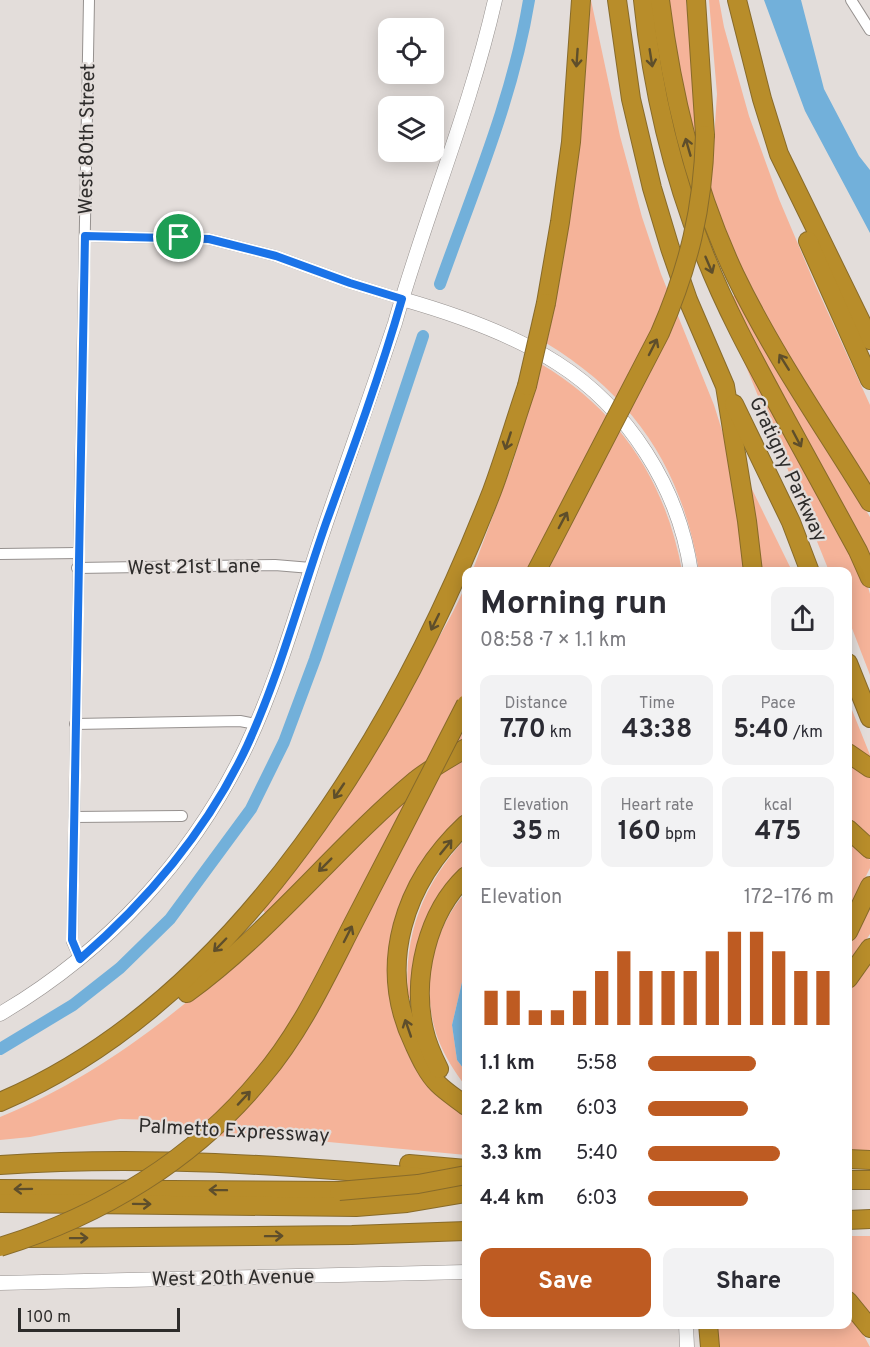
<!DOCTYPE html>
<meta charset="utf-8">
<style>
:root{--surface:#fff;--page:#f2f2f3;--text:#2b2b33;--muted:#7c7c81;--accent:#be5b22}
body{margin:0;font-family:Overpass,sans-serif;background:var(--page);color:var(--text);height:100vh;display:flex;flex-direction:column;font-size:22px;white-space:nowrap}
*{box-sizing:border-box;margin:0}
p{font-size:20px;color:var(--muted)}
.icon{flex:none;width:33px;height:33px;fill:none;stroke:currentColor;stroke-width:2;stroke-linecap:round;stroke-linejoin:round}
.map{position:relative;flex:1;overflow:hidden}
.drawer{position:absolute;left:462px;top:567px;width:390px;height:762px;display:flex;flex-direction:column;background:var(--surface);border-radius:12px;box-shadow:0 3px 15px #0003}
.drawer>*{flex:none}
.tools{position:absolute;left:378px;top:18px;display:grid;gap:12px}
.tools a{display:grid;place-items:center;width:66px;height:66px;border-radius:12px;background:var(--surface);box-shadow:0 3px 15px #0003;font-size:30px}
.scale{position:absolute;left:18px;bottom:15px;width:162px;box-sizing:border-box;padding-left:6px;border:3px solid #2e2c2b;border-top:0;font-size:16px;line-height:21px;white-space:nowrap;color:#2e2c2b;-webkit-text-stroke:4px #e3ddda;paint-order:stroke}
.pin{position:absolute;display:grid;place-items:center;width:51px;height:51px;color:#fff;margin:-26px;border:3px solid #fff;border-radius:50%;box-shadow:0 2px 6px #0007}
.round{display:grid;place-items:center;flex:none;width:63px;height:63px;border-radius:12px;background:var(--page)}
.headline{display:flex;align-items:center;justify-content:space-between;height:102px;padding:0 18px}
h1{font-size:33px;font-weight:700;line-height:45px}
.stats{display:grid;grid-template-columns:repeat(3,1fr);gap:9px;height:102px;padding:6px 18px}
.stats div{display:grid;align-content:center;border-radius:12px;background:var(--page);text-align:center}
.stats b{font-size:26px;font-weight:700}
.stats small{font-size:16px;font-weight:400}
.stats p{font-size:16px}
.chart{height:168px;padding:12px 18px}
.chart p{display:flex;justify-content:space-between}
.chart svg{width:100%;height:108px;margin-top:6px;stroke:var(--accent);stroke-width:6}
.cta{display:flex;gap:12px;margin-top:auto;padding:12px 18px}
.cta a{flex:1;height:69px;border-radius:12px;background:var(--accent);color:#fff;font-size:24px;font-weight:700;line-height:69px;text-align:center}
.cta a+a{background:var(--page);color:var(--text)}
ul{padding:0 18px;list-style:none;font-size:20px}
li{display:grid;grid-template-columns:96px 72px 1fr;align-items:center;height:45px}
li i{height:15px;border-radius:8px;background:var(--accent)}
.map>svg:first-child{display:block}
.green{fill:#f5b399}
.water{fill:#72b0da}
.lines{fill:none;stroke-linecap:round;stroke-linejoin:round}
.canal{stroke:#72b0da;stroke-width:12}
.street-casing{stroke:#96918f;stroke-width:12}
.secondary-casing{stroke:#96918f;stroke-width:15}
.highway-casing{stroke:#886b2a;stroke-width:20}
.street{stroke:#fff;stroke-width:10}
.secondary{stroke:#fff;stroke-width:14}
.highway{stroke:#b88d2a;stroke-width:18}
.highway-bridge-casing{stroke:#886b2a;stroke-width:20;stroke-linecap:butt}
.highway-bridge{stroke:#b88d2a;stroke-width:18}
.oneway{stroke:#5e4e2b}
.route-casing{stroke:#fff;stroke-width:12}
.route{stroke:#1a73e8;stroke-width:8}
.labels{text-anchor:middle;stroke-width:4.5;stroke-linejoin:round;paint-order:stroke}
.street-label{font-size:20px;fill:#2e2c2b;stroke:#e3ddda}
</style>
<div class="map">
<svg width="870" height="1347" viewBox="0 0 870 1347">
<rect width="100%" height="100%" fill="#e3ddda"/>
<g class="green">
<path d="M591,0L620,136L642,217L661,274L714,405L731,459L749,571H699C682,469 635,397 546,343C574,232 580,114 591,0Z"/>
<path d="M667,0H686L699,129L697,149L692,134Z"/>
<path d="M709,0H719L724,27L749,116L779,199L814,282L870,405V491L755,304L710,200L717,94Z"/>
<path d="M736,295L870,517V556L730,297Z"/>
<path d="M745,358L868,587L870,594V675L848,618V572L829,571L743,359Z"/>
<path d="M541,364C620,411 666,482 682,571L472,572L513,462Z"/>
<path d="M746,477L792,571H759Z"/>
<path d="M466,584V740L266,914L262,909C325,836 383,742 428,657C441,633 456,609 466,584Z"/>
<path d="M848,700L870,755V758L848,744Z"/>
<path d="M466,757V819L441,844L392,976L449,1102L466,1116V1155L297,1139L160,1134V1120L120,1119L30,1137L0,1140V1117C124,1067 226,972 321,881C367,838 411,788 466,757Z"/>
<path d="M848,761L870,776V837L848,819Z"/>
<path d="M466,838V871L412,998H408C403,935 423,884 466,838Z"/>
<path d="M848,839L870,860V868L848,912Z"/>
<path d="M466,892V965L452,1025L457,1060L466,1072V1087C455,1072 445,1057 438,1039C420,989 431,931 466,892Z"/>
<path d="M870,908V934L848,967V948Z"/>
<path d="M870,963V1152L848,1151V992Z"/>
<path d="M848,1236H870V1321L848,1294Z"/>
<path d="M848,1313L856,1321L870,1347H714V1325L848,1324Z"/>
</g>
<g class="water">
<path d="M764,0H801L824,89L859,156L870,170V233L805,111Z"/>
<path d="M466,965V1072L457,1060L452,1025Z"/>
</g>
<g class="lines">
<g class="canal">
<path d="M440,284C473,191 513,98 529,0"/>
<path d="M0,1049L73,1005L120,968L170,919L251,809L284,742L315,659L423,336"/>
</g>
<g class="street-casing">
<g id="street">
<path d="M851,0L870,30"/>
<path d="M85,236L209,239L276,256L350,283L402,299"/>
<path d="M0,554L78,553"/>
<path d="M77,568L275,565L311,568"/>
<path d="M75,724L240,721L256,724"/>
<path d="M74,817L182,816"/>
<path d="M80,959L72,941L89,0"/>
</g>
</g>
<g class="secondary-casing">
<g id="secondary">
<path d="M402,299C455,314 510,333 557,363C628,408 679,488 691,572"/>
<path d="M0,1014C107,951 192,859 246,747C276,684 296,614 318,547C343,472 370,398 395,323C426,214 470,110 495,0"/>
<path d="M0,1283L466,1272"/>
<path d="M686,1324L687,1347"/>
</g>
</g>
<g class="highway-casing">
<g id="highway">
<path d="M617,0L631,99L652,188L670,248L688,300L725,386L747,521L753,572"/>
<path d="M643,0C652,88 672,174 705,256C725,307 751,355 777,403C804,452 831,502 858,551L870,578"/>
<path d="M660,0C672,96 694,188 735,275C773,354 824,427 870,502"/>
<path d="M696,0L705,135"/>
<path d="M737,0L762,99L779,154L870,340"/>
<path d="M808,241L870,380"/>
<path d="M546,303L560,222L571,142L581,0"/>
<path d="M734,404L791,522L810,572"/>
<path d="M848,663L870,718"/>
<path d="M848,753L870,768"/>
<path d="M466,824C404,882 376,965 414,1044C420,1057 427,1073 438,1084C446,1092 457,1099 466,1106"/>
<path d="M848,829L870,849"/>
<path d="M848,932L870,886"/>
<path d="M848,979L870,948"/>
<path d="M187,993C271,932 336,847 416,780C431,768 450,758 466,748"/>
<path d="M439,1069C433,1057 427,1044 424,1030C412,978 427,913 466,876"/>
<path d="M0,1102C241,999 401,725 492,491C505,456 515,421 527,386"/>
<path d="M848,1159L870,1160"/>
<path d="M409,1164L466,1169"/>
<path d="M0,1165C147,1155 283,1165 429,1178"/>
<path d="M848,1180H870"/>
<path d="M0,1189L339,1191"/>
<path d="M0,1203L356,1207L407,1203L466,1193"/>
<path d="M848,1220L870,1219"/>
<path d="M29,1238L352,1235L466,1231"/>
<path d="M848,1301L870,1328"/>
<path d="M708,1324L710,1347"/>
</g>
</g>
<use href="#street" class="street"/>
<use href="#secondary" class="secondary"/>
<use href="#highway" class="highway"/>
<g class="highway-bridge-casing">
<g id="highway-bridge">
<path d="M527,386L546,303"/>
<path d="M536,572L660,333C689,266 703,209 705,135"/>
<path d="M339,1191L418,1184L466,1175"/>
<path d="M0,1247C101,1216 195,1159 262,1077C302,1030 328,972 356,918C393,847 430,775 466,704"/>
</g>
</g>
<use href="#highway-bridge" class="highway-bridge"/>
</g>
<defs><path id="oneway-shaft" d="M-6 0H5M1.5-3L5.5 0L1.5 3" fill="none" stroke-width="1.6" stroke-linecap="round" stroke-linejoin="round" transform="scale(1.5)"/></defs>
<g class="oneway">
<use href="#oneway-shaft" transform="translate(577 58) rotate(94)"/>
<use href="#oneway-shaft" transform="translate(651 58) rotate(81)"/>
<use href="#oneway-shaft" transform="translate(688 147) rotate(-106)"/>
<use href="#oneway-shaft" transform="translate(709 265) rotate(67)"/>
<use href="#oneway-shaft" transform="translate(653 347) rotate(-63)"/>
<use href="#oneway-shaft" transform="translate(784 362) rotate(-122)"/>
<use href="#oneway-shaft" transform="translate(797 439) rotate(62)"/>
<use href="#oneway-shaft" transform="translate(508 441) rotate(108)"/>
<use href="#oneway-shaft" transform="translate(563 520) rotate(-62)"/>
<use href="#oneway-shaft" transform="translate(435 622) rotate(116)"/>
<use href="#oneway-shaft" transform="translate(339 791) rotate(124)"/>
<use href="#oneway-shaft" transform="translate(446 847) rotate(-51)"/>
<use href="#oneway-shaft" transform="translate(325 865) rotate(135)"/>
<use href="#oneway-shaft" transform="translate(348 934) rotate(-63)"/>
<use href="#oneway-shaft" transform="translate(220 945) rotate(134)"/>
<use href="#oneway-shaft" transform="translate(408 1028) rotate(-109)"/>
<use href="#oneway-shaft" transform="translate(244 1098) rotate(-47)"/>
<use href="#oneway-shaft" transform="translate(23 1189) rotate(179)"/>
<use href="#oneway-shaft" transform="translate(218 1190) rotate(-179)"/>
<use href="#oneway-shaft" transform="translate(142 1204) rotate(1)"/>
<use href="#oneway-shaft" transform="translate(274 1236) rotate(-1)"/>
<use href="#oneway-shaft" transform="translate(79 1238) rotate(-1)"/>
</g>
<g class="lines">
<g class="route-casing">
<path id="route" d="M85,236L209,239L276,256L350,283L402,299C380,375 353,449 326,523C300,597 280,674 247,746C208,829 149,899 80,959L72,940Z"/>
</g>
<use href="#route" class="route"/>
</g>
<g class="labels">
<g class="street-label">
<text transform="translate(86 139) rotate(-89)" y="7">West 80th Street</text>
<text transform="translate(789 469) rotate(65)" y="7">Gratigny Parkway</text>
<text transform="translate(194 566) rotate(-1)" y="7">West 21st Lane</text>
<text transform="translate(234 1130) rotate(3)" y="7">Palmetto Expressway</text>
<text transform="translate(233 1277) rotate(-1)" y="7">West 20th Avenue</text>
</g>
</g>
</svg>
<div class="tools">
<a><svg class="icon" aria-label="locate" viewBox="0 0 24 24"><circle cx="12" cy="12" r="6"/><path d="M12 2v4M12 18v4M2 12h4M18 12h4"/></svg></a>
<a><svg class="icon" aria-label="layers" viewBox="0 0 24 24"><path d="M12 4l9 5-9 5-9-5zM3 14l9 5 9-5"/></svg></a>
</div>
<div class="scale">100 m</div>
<div class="pin" style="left:179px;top:237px;background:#1e9e55"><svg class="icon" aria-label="arrive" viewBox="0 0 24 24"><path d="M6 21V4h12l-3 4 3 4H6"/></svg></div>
<section class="drawer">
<div class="headline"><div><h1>Morning run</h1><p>08:58 · 7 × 1.1 km</p></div><a class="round"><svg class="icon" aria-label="share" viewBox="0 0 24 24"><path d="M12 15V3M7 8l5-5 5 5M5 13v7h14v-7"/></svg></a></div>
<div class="stats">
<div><p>Distance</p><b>7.70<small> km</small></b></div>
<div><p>Time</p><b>43:38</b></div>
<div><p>Pace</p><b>5:40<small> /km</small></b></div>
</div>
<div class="stats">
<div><p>Elevation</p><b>35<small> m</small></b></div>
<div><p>Heart rate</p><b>160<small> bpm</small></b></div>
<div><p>kcal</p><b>475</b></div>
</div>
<div class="chart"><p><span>Elevation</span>172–176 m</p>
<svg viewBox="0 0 160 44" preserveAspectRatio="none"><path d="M5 44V30M15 44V30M25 44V38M35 44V38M45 44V30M55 44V22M65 44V14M75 44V22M85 44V22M95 44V22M105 44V14M115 44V6M125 44V6M135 44V14M145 44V22M155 44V22"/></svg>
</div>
<ul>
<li><b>1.1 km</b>5:58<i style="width:58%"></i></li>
<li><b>2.2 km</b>6:03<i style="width:54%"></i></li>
<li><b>3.3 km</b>5:40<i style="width:71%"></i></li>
<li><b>4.4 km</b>6:03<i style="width:54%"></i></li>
</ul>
<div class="cta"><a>Save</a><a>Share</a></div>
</section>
</div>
